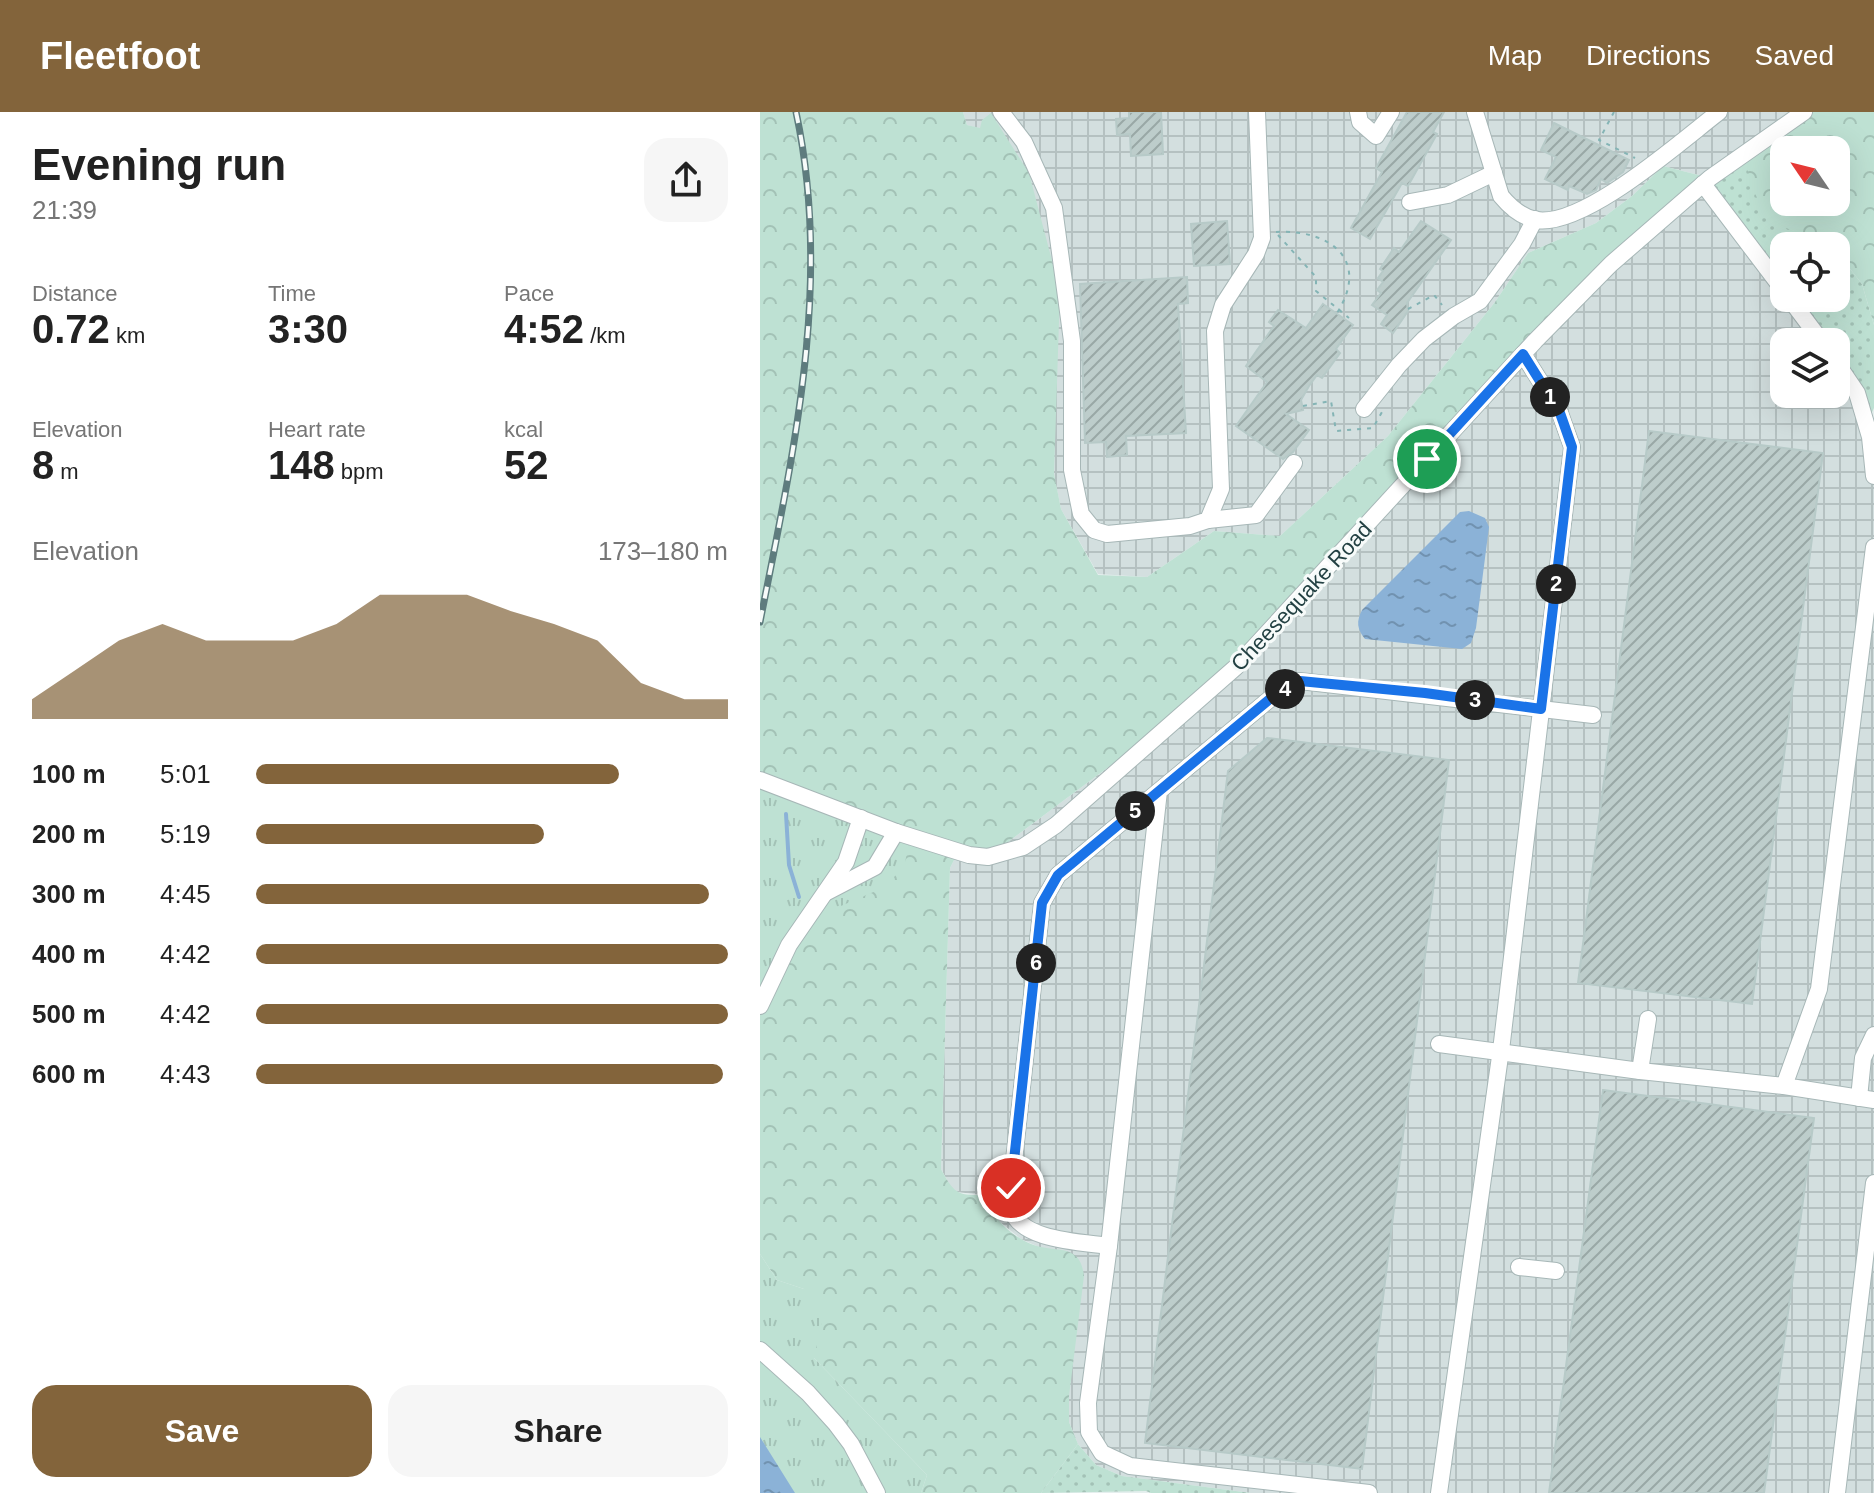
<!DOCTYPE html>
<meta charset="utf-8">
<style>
:root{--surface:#fff;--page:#f6f6f6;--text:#222;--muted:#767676;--accent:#83643b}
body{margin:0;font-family:Helvetica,sans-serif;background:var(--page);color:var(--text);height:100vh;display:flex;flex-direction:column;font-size:30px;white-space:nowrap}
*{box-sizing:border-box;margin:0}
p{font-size:26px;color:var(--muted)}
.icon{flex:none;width:44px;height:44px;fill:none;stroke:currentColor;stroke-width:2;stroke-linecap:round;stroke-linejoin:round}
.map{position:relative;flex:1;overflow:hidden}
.panel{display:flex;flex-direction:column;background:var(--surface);width:760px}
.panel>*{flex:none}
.needle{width:52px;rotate:305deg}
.tools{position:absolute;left:1010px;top:24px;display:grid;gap:16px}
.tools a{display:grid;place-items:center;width:80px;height:80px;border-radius:16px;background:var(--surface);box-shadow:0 8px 32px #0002;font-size:40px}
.pin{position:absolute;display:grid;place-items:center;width:68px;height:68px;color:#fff;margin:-34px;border:4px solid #fff;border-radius:50%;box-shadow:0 2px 8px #0007}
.km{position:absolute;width:40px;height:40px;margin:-20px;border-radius:50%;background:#222;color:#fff;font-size:22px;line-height:40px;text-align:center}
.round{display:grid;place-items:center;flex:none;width:84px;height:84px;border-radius:24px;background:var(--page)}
.overview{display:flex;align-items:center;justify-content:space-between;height:136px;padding:0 32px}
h1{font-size:44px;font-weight:800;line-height:60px}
.figures{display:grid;grid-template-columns:repeat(3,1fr);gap:12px;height:136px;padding:8px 32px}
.figures div{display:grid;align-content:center}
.figures b{font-size:40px;font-weight:800}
.figures small{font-size:22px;font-weight:400}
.figures p{font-size:22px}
.chart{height:224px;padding:16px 32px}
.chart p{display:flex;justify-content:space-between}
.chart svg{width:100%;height:144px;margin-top:8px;fill:var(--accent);opacity:.7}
.cta{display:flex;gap:16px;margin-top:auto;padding:16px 32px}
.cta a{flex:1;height:92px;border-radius:24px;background:var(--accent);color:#fff;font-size:32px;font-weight:800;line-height:92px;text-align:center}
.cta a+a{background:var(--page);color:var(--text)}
ul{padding:0 32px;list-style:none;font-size:26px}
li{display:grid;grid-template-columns:128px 96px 1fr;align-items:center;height:60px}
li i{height:20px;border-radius:10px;background:var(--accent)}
header{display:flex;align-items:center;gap:48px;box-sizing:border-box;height:112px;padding:0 40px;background:var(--accent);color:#fff}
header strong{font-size:38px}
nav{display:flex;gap:44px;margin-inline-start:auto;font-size:28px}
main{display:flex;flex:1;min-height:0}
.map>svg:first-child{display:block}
.industrial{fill:url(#industrial-grid)}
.grass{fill:url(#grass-dots)}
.forest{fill:url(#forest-crowns);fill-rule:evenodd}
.park{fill:url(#park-tufts)}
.water{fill:url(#water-ripples)}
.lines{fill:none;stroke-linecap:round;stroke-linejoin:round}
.stream{stroke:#8bb2d7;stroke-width:4}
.building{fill:url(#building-hatch);stroke:#b7cac8;stroke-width:2}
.minor-casing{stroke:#a7b7b7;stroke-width:18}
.path{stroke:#84b4b5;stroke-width:2;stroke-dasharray:4 6;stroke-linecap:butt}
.minor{stroke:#fff;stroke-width:16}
.rail-casing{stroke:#5e7c7e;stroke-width:7}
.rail{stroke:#f7fbfa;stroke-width:4;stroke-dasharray:12;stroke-linecap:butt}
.route-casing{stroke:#fff;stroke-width:16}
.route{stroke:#1a73e8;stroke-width:10}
.labels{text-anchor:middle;stroke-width:6;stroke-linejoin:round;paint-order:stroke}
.street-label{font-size:22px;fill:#234143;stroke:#f7fbfa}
</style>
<header>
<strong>Fleetfoot</strong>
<nav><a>Map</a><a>Directions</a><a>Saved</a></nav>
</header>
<main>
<section class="panel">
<div class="overview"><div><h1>Evening run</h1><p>21:39</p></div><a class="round"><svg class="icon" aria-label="share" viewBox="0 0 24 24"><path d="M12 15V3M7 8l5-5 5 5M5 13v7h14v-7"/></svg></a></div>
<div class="figures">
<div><p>Distance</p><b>0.72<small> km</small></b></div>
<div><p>Time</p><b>3:30</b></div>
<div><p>Pace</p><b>4:52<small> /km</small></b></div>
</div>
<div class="figures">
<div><p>Elevation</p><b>8<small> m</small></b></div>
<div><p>Heart rate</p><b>148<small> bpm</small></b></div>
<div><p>kcal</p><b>52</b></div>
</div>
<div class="chart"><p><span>Elevation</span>173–180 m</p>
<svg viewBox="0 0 160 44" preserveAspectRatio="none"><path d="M0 44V38L10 29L20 20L30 15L40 20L50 20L60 20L70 15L80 6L90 6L100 6L110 11L120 15L130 20L140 33L150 38L160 38V44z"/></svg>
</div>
<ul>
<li><b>100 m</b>5:01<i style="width:77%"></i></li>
<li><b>200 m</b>5:19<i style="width:61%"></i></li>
<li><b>300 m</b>4:45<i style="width:96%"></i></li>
<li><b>400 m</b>4:42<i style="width:100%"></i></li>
<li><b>500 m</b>4:42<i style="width:100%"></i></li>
<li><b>600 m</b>4:43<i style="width:99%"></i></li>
</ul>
<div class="cta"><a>Save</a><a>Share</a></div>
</section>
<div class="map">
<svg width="1114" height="1381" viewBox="0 0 1114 1381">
<defs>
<pattern id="industrial-grid" width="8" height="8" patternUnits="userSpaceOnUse" patternTransform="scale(2)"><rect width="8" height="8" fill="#d3dfdf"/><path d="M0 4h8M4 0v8" fill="none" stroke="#b5c1c1"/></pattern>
<pattern id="grass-dots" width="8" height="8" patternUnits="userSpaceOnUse" patternTransform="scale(2)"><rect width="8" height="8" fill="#bee1d3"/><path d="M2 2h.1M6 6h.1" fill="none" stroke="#a3c2b6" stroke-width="1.8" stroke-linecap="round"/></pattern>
<pattern id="forest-crowns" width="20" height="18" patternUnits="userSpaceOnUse" patternTransform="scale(2)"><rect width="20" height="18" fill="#bee1d3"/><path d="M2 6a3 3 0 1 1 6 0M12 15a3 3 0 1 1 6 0" fill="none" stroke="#a3c2b6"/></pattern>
<pattern id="park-tufts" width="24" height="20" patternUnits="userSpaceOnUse" patternTransform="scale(2)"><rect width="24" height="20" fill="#bee1d3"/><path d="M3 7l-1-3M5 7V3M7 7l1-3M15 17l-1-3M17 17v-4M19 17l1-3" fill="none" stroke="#a3c2b6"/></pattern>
<pattern id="water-ripples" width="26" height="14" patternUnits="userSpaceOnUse" patternTransform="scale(2)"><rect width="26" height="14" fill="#8bb2d7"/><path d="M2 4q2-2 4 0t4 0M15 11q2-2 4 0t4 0" fill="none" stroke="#7192b0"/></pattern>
<pattern id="building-hatch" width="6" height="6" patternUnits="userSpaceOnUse" patternTransform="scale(2)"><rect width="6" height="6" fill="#bdcdcb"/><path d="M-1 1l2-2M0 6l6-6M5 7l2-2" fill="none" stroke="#99a8a6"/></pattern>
</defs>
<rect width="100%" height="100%" fill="#e5efee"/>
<g class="industrial">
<path d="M203,0H1044L950,66L903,54L872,84L836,111L768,141L735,190L628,324L520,424L454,419L387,465L338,462L301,397L221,17L207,13Z"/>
<path d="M943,72L1062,230H1024V282H1076V250L1097,281L1114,364V1381H491L362,1364L336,1353L318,1332L309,1310V1284L279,1135L261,1127L240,1110L231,1101L222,1083L197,1080L191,1075L181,1057L190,756L198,740L228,745L378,633L775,229Z"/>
</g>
<g class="grass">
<path d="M983,41L1032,118L1059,123L1071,134H1024V179L943,72Z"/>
<path d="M1076,139L1102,172L1114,213V296L1106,313L1076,250V230H1062L1029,186H1076Z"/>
<path d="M318,1332L336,1353L362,1364L491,1381H391L386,1379L281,1381Z"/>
</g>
<g class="forest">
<path d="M0,0H203L207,13L220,16L222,8L231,1L269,61L300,179L294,362L301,397L338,463L387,465L454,419L520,424L628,324L735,190L768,141L836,111L872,84L903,54L950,66L915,95L461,563L378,633L228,745L198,740L190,756L181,1057C193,1079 196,1084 222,1083C232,1104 249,1123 271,1132C295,1142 320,1129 324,1164L309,1284V1310L318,1332L281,1381H161L167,1363L54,1246L44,1177L17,1168L0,1142Z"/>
<path d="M1044,0H1114V213L1102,172L1076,139V134H1071C1055,120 1049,124 1031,118C997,106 992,73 983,41ZM1024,38H1076V90H1024Z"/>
</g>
<g class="park">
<path d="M0,668L151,725L144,754L125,775L46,809L0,894Z"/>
<path d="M0,1142L17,1168L44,1177L66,1190L54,1246L167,1363L161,1381H0Z"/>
</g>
<g class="water">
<path d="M709,399L725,406L729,415L716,516L711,531L702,537L605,527C597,517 596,510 602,498L700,400Z"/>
<path d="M0,1325L35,1381H0Z"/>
</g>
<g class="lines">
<path class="stream" d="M26,702L29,753L39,785"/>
</g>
<g class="building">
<path d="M369,0H401L403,42L371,44L370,22L357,23L356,7L369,6Z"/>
<path d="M647,0H684L673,20L677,22L648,74L642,71L610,127L591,116L622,60L616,56Z"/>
<path d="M794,11L869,48L863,60L847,71L841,67L836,78L827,82L809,74L808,78L785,67L796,45L781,38Z"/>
<path d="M467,109L470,152L434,154L431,112Z"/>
<path d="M661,109L691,128L647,191L648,199L633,221L621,212L627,203L612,193L621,181L617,178L623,170L618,166L623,159L620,157L634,136L639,140Z"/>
<path d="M427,165L428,191L418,192L426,321L366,324L367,343L347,345L346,330L325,331L320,172Z"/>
<path d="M563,192L593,213L576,237L580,241L562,266L557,263L549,274L541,288L543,298L526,302L549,318L533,340L523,347L476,314L507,270L486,254L514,214L509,210L518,198L546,216Z"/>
<path d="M889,319L1063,341L992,892L818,871Z"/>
<path d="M507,626L689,648L602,1357L385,1331L468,659Z"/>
<path d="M843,978L1054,1006L1004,1381H789Z"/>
</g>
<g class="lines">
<g class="minor-casing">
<g id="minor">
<path d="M241,0L264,30L294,96L312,229V358L321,402L334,418L347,422L430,414L448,408L461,377L455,219L463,193L496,142L502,126L497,0"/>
<path d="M598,0L600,10L616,24L631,0"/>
<path d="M715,0L741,84C750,95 762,105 776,108C824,116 921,29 959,0"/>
<path d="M943,72L1024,179"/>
<path d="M650,90L688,83L734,61"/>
<path d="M1029,186L1062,230"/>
<path d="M1076,250L1097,281L1110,325L1114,364"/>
<path d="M604,297L639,253L664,227L694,204L720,189L762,132L775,107"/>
<path d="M448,408L496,403L534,351"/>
<path d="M1114,435L1059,877L1024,974L1114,988"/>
<path d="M0,668L136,720L209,743L228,745L263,735L296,713L476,555L775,229L851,152L950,66L1044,0"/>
<path d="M399,679L349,1134C321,1130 259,1129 251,1096C250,1090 251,1082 251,1076L282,791L298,763L517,581L540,569L833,603"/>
<path d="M67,780L115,755L136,720"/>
<path d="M0,894L29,833L86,750L101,706"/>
<path d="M679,932L880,959L1024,974"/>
<path d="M880,959L888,907"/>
<path d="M1099,986L1103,946L1114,923"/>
<path d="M349,1134L328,1291L329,1320L342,1341L370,1354L609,1381"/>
<path d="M759,1155L796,1159"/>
<path d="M0,1238L48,1281L76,1312L91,1332L117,1381"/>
<path d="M679,1381L742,930L812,335L800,301L763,242"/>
<path d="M1077,1381L1114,1071"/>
</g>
</g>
<g class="path">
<path d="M854,0L839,28L875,46"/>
<path d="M516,120C569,117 611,147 577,201"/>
<path d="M518,123L556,165V179L589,206"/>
<path d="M648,197L674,183L682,193"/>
<path d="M543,294L571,289L576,319L613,316L622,300"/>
</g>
<use href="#minor" class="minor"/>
<g class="rail-casing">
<path id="rail" d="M0,510C33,342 73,172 36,0"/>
</g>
<use href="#rail" class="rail"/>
</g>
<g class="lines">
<g class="route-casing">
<path id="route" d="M251,1076L282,791L298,763L517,581L540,569L665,581L781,597L812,335L800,301L763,242L667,347"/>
</g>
<use href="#route" class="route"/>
</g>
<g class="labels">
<g class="street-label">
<text transform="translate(541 484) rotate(-47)" y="8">Cheesequake Road</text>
</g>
</g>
</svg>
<div class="tools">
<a><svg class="needle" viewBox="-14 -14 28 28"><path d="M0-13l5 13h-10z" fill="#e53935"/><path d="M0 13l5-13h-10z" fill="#767676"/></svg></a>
<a><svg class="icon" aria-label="locate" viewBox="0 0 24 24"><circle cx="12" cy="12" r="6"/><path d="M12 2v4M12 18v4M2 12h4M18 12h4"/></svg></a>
<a><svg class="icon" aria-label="layers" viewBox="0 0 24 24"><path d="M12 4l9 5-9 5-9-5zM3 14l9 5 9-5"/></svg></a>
</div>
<div class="pin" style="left:667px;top:347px;background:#1e9e55"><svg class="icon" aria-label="arrive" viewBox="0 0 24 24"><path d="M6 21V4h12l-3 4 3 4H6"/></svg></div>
<div class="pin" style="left:251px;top:1076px;background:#d93025"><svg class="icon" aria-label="check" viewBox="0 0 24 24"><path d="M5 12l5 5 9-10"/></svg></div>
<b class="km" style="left:790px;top:285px">1</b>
<b class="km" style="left:796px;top:472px">2</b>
<b class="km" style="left:715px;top:588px">3</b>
<b class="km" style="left:525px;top:577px">4</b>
<b class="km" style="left:375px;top:699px">5</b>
<b class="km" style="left:276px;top:851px">6</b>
</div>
</main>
